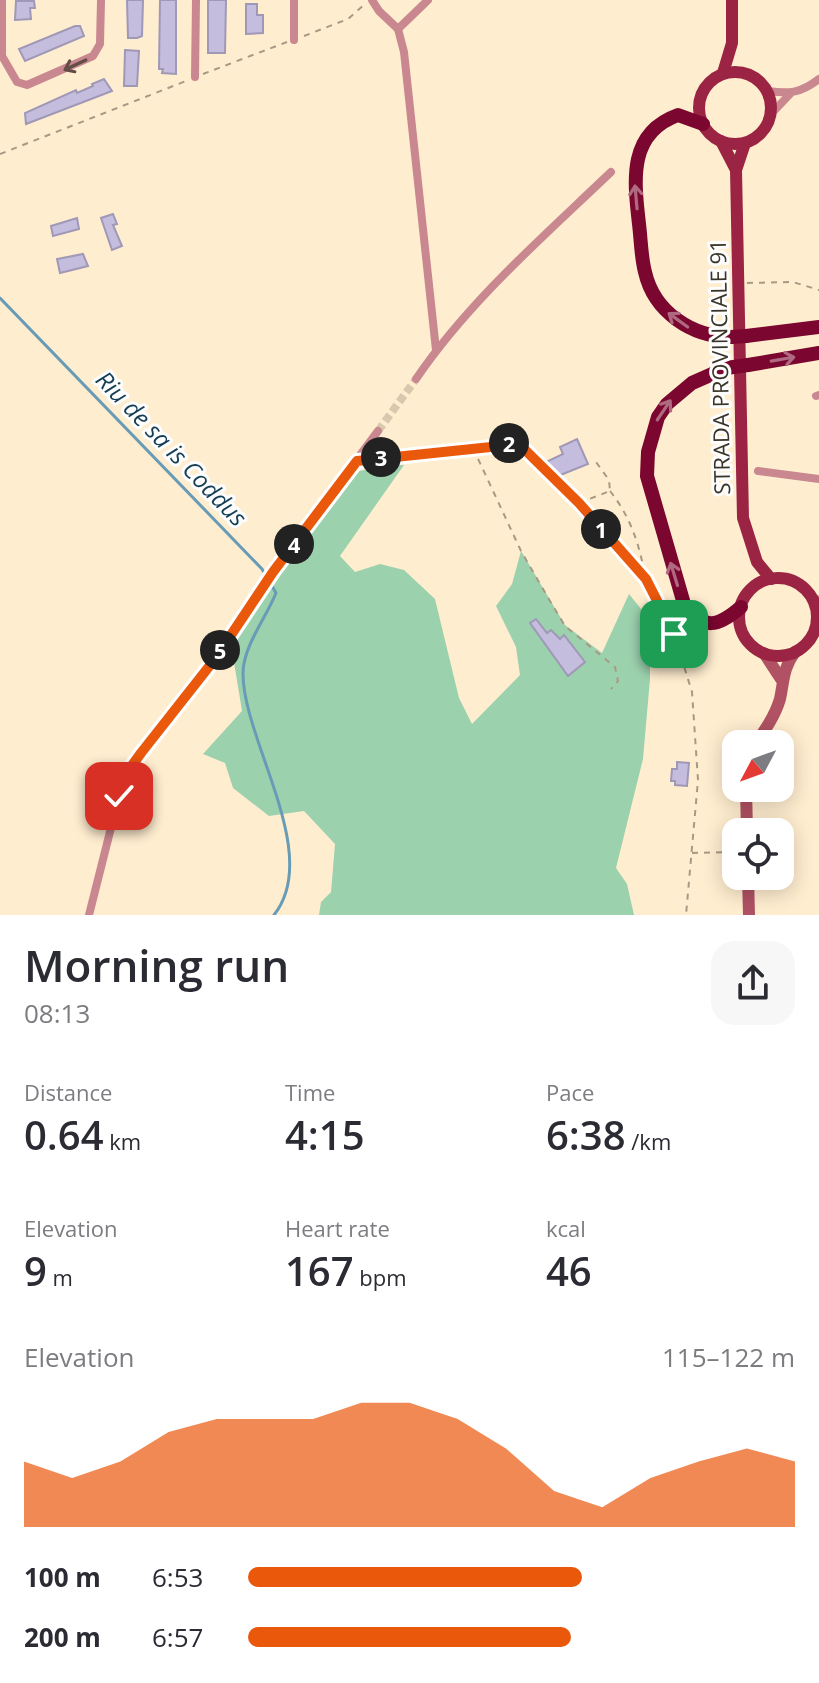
<!DOCTYPE html>
<meta charset="utf-8">
<style>
:root{--surface:#fff;--page:#f7f7f7;--text:#2b2b33;--muted:#7c7c81;--accent:#ea580c}
body{margin:0;font-family:"Open Sans",sans-serif;background:var(--page);color:var(--text);height:100vh;display:flex;flex-direction:column;font-size:30px;white-space:nowrap}
*{box-sizing:border-box;margin:0}
p{font-size:26px;color:var(--muted)}
.icon{flex:none;width:44px;height:44px;fill:none;stroke:currentColor;stroke-width:2;stroke-linecap:round;stroke-linejoin:round}
.map{position:relative;height:915px;overflow:hidden}
.panel{display:flex;flex-direction:column;background:var(--surface);flex:1}
.panel>*{flex:none}
.needle{width:52px;rotate:229deg}
.buttons{position:absolute;left:722px;top:730px;display:grid;gap:16px}
.buttons a{display:grid;place-items:center;width:72px;height:72px;border-radius:16px;background:var(--surface);box-shadow:0 4px 20px #0003;font-size:40px}
.pin{position:absolute;display:grid;place-items:center;width:68px;height:68px;color:#fff;margin:-34px;border-radius:16px;box-shadow:0 4px 12px #0006}
.km{position:absolute;width:40px;height:40px;margin:-20px;border-radius:50%;background:#222;color:#fff;font-size:22px;line-height:40px;text-align:center}
.round{display:grid;place-items:center;flex:none;width:84px;height:84px;border-radius:24px;background:var(--page)}
.head{display:flex;align-items:center;justify-content:space-between;height:136px;padding:0 24px}
h1{font-size:44px;font-weight:600;line-height:60px}
.figures{display:grid;grid-template-columns:repeat(3,1fr);gap:12px;height:136px;padding:8px 24px}
.figures div{display:grid;align-content:center}
.figures b{font-size:40px;font-weight:600}
.figures small{font-size:22px;font-weight:400}
.figures p{font-size:22px}
.chart{height:224px;padding:16px 24px}
.chart p{display:flex;justify-content:space-between}
.chart svg{width:100%;height:144px;margin-top:8px;fill:var(--accent);opacity:.7}
ul{padding:0 24px;list-style:none;font-size:26px}
li{display:grid;grid-template-columns:128px 96px 1fr;align-items:center;height:60px}
li i{height:20px;border-radius:10px;background:var(--accent)}
.map>svg:first-child{display:block}
.green{fill:#9cd1ae}
.lines{fill:none;stroke-linecap:round;stroke-linejoin:round}
.stream{stroke:#689bb6;stroke-width:3}
.building{fill:#c5bddd;stroke:#9f98b6;stroke-width:2}
.street-tunnel{stroke:#d8c8ae;stroke-width:8;stroke-dasharray:8 4;stroke-linecap:butt}
.path{stroke:#a79a84;stroke-width:2;stroke-dasharray:6 6;stroke-linecap:butt}
.street{stroke:#c98790;stroke-width:8}
.secondary{stroke:#b05263;stroke-width:12}
.primary{stroke:#9b2444;stroke-width:12}
.highway{stroke:#7b062f;stroke-width:14}
.highway-bridge{stroke:#7b062f;stroke-width:14}
.oneway{stroke:#654d47}
.oneway2{stroke:#af6981}
.route-casing{stroke:#fff;stroke-width:16}
.route{stroke:#ea580c;stroke-width:10}
.labels{text-anchor:middle;stroke-width:6;stroke-linejoin:round;paint-order:stroke}
.street-label{font-size:22px;fill:#3a3428;stroke:#fdfdfd}
.water-label{font-size:24px;font-style:italic;fill:#133e55;stroke:#fdfdfd}
</style>
<div class="map">
<svg width="819" height="915" viewBox="0 0 819 915">
<rect width="100%" height="100%" fill="#ffedcf"/>
<path class="green" d="M390,465H404L340,556L355,572L380,564L404,570L435,599L459,698L472,724L520,675L516,647L496,606L512,584L521,551L565,625L602,653L629,594L650,620V679L643,759L616,868L627,884L634,915H319L321,902L331,892L335,844L304,811L269,816L233,788L225,763L203,754L242,711L231,644L276,577L354,472Z"/>
<g class="lines">
<path class="stream" d="M0,298L262,569L276,593C266,618 244,645 243,672C242,740 323,853 274,915"/>
</g>
<g class="building">
<path d="M127,0H143L142,36L137,38H128Z"/>
<path d="M160,0H176V74L162,73L163,69H159Z"/>
<path d="M208,0H226L225,53H208Z"/>
<path d="M16,1H34L35,8H30L31,19L15,20Z"/>
<path d="M246,4H257V15H263V33L246,34Z"/>
<path d="M75,26H80L84,36L25,61L19,49Z"/>
<path d="M125,50L139,51L137,86H124Z"/>
<path d="M104,79L112,91L26,124L25,113L76,90L77,93L93,86L92,84Z"/>
<path d="M113,214L117,224L113,225L122,246L112,250L101,218Z"/>
<path d="M77,218L79,229L53,236L51,226Z"/>
<path d="M83,254L88,266L60,273L57,259Z"/>
<path d="M577,439L588,464L558,476L546,462L563,454L560,447Z"/>
<path d="M536,619L547,633L551,630L560,639L564,635L585,662L568,676L530,623Z"/>
<path d="M677,762L689,763L687,786L675,785V781H671L672,769H677Z"/>
</g>
<g class="lines">
<path class="street-tunnel" d="M378,431L416,379"/>
<g class="path">
<path d="M304,36L348,19L365,4"/>
<path d="M203,74L287,42"/>
<path d="M0,154L186,81"/>
<path d="M747,283L793,282L819,290"/>
<path d="M473,448L521,551L550,601L565,626L615,667L618,681L611,689"/>
<path d="M370,459L519,444L579,503L646,579L674,634L692,692L698,780L686,915"/>
<path d="M610,491C630,516 640,545 645,577"/>
<path d="M579,503L610,491L609,480L596,462"/>
<path d="M692,853L736,852"/>
</g>
<g class="street">
<path d="M2,0V56L17,82L27,85L93,56L100,44L101,0"/>
<path d="M372,0L379,11L398,29L428,0"/>
<path d="M398,29L404,52L436,350"/>
<path d="M294,40V0"/>
<path d="M195,77L196,0"/>
<path d="M768,91C790,94 801,93 819,79"/>
<path d="M771,114L790,94"/>
<path d="M416,379C469,301 543,237 611,172"/>
<path d="M816,396L819,395"/>
<path d="M758,471L819,479"/>
<path d="M812,597L819,600"/>
<path d="M817,621L819,619"/>
<path d="M89,915L119,796L128,771L215,659L273,572L378,431"/>
</g>
<g class="secondary">
<path d="M764,653L781,679"/>
<path d="M755,744C765,730 775,716 780,699C784,680 783,668 795,652"/>
<path d="M746,788L747,832"/>
<path d="M748,876L749,915"/>
</g>
<g class="primary">
<circle cx="735" cy="108" r="36"/>
<path d="M723,73L732,43V0"/>
<path d="M721,141L736,170"/>
<path d="M745,143L736,170L743,518L757,562L771,579"/>
<circle cx="778" cy="617" r="39"/>
</g>
<g class="highway">
<path d="M703,124L678,115C628,133 634,180 639,224C641,240 641,257 645,272C654,312 692,337 731,337"/>
<path d="M746,336L819,327"/>
<path d="M748,365L819,353"/>
<path d="M726,368L692,383L667,404L658,417L648,452L647,476L684,604C704,631 718,627 741,607"/>
</g>
<g class="highway-bridge">
<path d="M731,337L746,336"/>
<path d="M726,368L748,365"/>
</g>
</g>
<defs><path id="oneway-shaft" d="M-6 0H5M1.5-3L5.5 0L1.5 3" fill="none" stroke-width="1.6" stroke-linecap="round" stroke-linejoin="round" transform="scale(2)"/></defs>
<use class="oneway" href="#oneway-shaft" transform="translate(75 65) rotate(155)"/>
<g class="oneway2">
<use href="#oneway-shaft" transform="translate(636 197) rotate(-95)"/>
<use href="#oneway-shaft" transform="translate(678 320) rotate(-144)"/>
<use href="#oneway-shaft" transform="translate(783 359) rotate(-10)"/>
<use href="#oneway-shaft" transform="translate(664 410) rotate(-56)"/>
<use href="#oneway-shaft" transform="translate(674 574) rotate(-107)"/>
</g>
<g class="lines">
<g class="route-casing">
<path id="route" d="M119,796L128,771L141,753L215,659L273,572L357,461L519,444L579,503L646,579L674,634"/>
</g>
<use href="#route" class="route"/>
</g>
<g class="labels">
<g class="street-label">
<text transform="translate(720 367) rotate(-91)" y="8">STRADA PROVINCIALE 91</text>
</g>
<g class="water-label">
<text transform="translate(171 449) rotate(46)" y="8">Riu de sa is Coddus</text>
</g>
</g>
</svg>
<div class="buttons">
<a><svg class="needle" viewBox="-14 -14 28 28"><path d="M0-13l5 13h-10z" fill="#e53935"/><path d="M0 13l5-13h-10z" fill="#7c7c81"/></svg></a>
<a><svg class="icon" aria-label="locate" viewBox="0 0 24 24"><circle cx="12" cy="12" r="6"/><path d="M12 2v4M12 18v4M2 12h4M18 12h4"/></svg></a>
</div>
<div class="pin" style="left:674px;top:634px;background:#1e9e55"><svg class="icon" aria-label="arrive" viewBox="0 0 24 24"><path d="M6 21V4h12l-3 4 3 4H6"/></svg></div>
<div class="pin" style="left:119px;top:796px;background:#d93025"><svg class="icon" aria-label="check" viewBox="0 0 24 24"><path d="M5 12l5 5 9-10"/></svg></div>
<b class="km" style="left:601px;top:529px">1</b>
<b class="km" style="left:509px;top:443px">2</b>
<b class="km" style="left:381px;top:457px">3</b>
<b class="km" style="left:294px;top:544px">4</b>
<b class="km" style="left:220px;top:650px">5</b>
</div>
<section class="panel">
<div class="head"><div><h1>Morning run</h1><p>08:13</p></div><a class="round"><svg class="icon" aria-label="share" viewBox="0 0 24 24"><path d="M12 15V3M7 8l5-5 5 5M5 13v7h14v-7"/></svg></a></div>
<div class="figures">
<div><p>Distance</p><b>0.64<small> km</small></b></div>
<div><p>Time</p><b>4:15</b></div>
<div><p>Pace</p><b>6:38<small> /km</small></b></div>
</div>
<div class="figures">
<div><p>Elevation</p><b>9<small> m</small></b></div>
<div><p>Heart rate</p><b>167<small> bpm</small></b></div>
<div><p>kcal</p><b>46</b></div>
</div>
<div class="chart"><p><span>Elevation</span>115–122 m</p>
<svg viewBox="0 0 160 44" preserveAspectRatio="none"><path d="M0 44V24L10 29L20 24L30 15L40 11L50 11L60 11L70 6L80 6L90 11L100 20L110 33L120 38L130 29L140 24L150 20L160 24V44z"/></svg>
</div>
<ul>
<li><b>100 m</b>6:53<i style="width:61%"></i></li>
<li><b>200 m</b>6:57<i style="width:59%"></i></li>
</ul>
</section>
